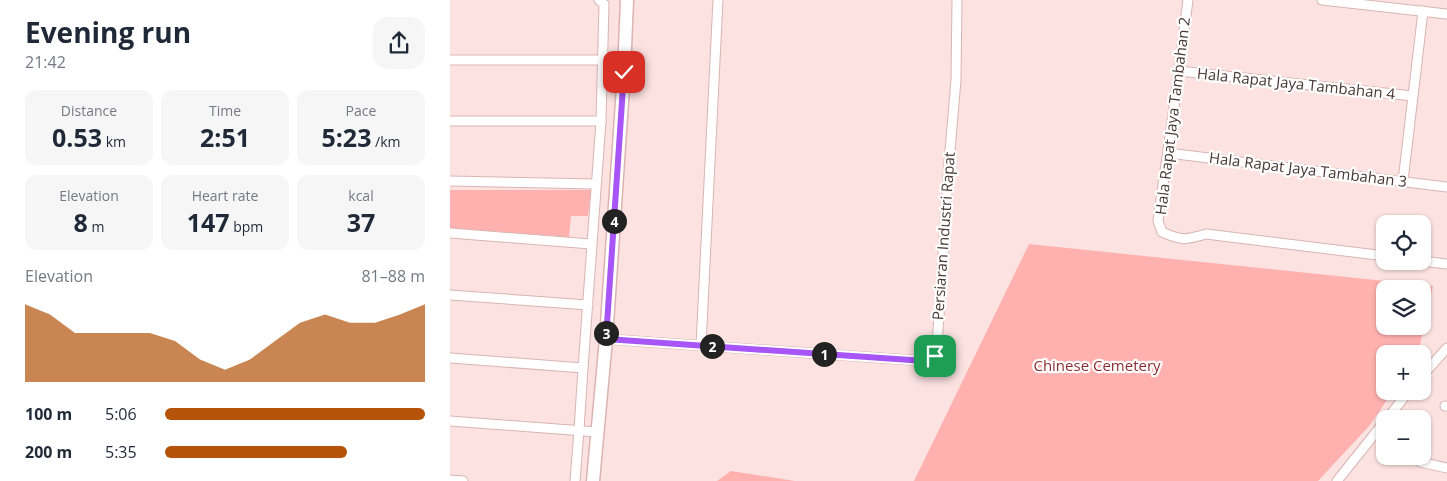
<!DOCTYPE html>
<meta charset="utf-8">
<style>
:root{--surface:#fff;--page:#f6f6f7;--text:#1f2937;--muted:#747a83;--accent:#b45309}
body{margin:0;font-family:"Open Sans",sans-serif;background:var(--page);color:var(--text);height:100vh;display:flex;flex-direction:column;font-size:19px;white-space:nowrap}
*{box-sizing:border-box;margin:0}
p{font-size:16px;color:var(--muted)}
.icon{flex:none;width:28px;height:28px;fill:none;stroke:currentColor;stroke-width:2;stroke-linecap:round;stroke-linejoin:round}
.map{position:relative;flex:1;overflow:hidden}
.panel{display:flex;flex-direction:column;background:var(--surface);width:450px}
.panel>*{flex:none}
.tools{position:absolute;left:926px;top:215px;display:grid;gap:10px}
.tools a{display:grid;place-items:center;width:55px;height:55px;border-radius:10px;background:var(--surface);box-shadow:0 1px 4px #0004;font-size:25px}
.pin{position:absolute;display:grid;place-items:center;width:42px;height:42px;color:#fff;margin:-21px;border-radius:10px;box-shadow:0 2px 8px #0006}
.km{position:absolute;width:25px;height:25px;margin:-12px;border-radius:50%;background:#222;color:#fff;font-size:14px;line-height:25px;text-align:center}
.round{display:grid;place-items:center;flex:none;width:52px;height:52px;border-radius:15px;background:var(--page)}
.headline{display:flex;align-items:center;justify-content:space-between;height:85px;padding:0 25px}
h1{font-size:28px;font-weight:700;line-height:38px}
.metrics{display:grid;grid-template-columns:repeat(3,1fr);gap:8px;height:85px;padding:5px 25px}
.metrics div{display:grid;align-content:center;border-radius:12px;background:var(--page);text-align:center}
.metrics b{font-size:25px;font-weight:700}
.metrics small{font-size:14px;font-weight:400}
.metrics p{font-size:14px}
.chart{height:140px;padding:10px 25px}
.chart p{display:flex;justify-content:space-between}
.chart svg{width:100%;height:90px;margin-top:5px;fill:var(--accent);opacity:.7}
ul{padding:0 25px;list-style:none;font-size:16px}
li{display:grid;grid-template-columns:80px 60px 1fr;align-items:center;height:38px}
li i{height:12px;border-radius:6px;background:var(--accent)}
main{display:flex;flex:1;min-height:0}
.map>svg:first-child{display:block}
.green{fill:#ffb1b0;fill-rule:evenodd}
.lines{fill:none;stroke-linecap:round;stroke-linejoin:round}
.street-casing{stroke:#dbb4b2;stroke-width:11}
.secondary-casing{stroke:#dbb4b2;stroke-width:15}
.street{stroke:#fff;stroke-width:9}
.secondary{stroke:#fff;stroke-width:12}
.route-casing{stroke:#fff;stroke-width:10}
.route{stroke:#a855f7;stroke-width:6}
.labels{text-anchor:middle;stroke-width:4.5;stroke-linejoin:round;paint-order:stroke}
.street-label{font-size:15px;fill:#483837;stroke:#fff}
.park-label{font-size:15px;fill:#8d2e33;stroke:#fff}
</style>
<main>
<section class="panel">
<div class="headline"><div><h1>Evening run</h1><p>21:42</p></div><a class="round"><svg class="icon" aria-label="share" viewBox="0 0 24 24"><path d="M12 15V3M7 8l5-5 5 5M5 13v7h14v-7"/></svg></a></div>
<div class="metrics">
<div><p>Distance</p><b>0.53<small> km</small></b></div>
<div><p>Time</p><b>2:51</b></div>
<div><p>Pace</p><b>5:23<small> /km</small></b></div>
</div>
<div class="metrics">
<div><p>Elevation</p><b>8<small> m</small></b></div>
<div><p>Heart rate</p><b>147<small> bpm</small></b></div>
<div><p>kcal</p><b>37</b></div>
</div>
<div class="chart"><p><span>Elevation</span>81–88 m</p>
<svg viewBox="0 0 160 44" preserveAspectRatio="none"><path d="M0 44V6L10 11L20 20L30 20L40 20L50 20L60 24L70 33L80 38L90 33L100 24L110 15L120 11L130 15L140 15L150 11L160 6V44z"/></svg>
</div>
<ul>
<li><b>100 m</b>5:06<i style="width:100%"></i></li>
<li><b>200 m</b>5:35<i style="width:70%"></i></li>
</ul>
</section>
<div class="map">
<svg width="997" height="481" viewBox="0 0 997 481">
<rect width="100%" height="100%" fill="#fce3e2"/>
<g class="green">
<path d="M0,190H141L138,216H121L119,237L0,228Z"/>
<path d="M579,244L983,286L968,354H935V391H943L920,425L868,481H464ZM935,289H972V326H935Z"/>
<path d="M281,471L345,481H267Z"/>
</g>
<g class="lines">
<g class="street-casing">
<g id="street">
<path d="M738,0L729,71L708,221L712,232C732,241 736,240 756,234L935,256"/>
<path d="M872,0L997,14"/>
<path d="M0,60H153"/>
<path d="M729,71L963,96"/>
<path d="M0,121H151"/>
<path d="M718,153L997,187"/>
<path d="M0,181L146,184"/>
<path d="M953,181L973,11"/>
<path d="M0,233L141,244"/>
<path d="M972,261L997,264"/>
<path d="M0,295L138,305"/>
<path d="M156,339L475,361L485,356L487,346L499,162L506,80L507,0"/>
<path d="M251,345L268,0"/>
<path d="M0,358L133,368"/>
<path d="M972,376L997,348"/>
<path d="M995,406H997"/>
<path d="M937,419L959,391"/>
<path d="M0,421L147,432"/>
<path d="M970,462L997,468"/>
<path d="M0,480L13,481"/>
<path d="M125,481L129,430L133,368L151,121L154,4L149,0"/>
<path d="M887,481L935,421"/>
</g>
</g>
<g class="secondary-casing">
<path id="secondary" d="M143,481L156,339L174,72L177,0"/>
</g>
<use href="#street" class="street"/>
<use href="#secondary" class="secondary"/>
</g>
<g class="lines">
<g class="route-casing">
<path id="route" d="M174,72L156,339L475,361L485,356"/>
</g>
<use href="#route" class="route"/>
</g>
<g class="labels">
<g class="street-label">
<text transform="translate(846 84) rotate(6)" y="5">Hala Rapat Jaya Tambahan 4</text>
<text transform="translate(723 116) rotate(-83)" y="5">Hala Rapat Jaya Tambahan 2</text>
<text transform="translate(858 170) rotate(7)" y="5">Hala Rapat Jaya Tambahan 3</text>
<text transform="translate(494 236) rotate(-86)" y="5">Persiaran Industri Rapat</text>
</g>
<g class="park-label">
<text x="647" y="371">Chinese Cemetery</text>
</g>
</g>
</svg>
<div class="tools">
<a><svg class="icon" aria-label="locate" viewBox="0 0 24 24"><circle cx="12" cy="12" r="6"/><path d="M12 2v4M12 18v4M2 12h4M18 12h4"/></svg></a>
<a><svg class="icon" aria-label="layers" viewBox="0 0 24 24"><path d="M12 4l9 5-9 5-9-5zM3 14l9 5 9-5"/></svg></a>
<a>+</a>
<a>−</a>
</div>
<div class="pin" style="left:485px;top:356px;background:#1e9e55"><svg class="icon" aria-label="arrive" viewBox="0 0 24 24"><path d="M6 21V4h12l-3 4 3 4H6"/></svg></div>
<div class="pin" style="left:174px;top:72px;background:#d93025"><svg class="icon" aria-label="check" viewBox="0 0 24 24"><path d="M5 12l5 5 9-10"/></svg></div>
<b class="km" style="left:374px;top:354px">1</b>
<b class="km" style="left:262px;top:346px">2</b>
<b class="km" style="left:156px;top:333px">3</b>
<b class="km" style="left:164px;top:221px">4</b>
</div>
</main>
